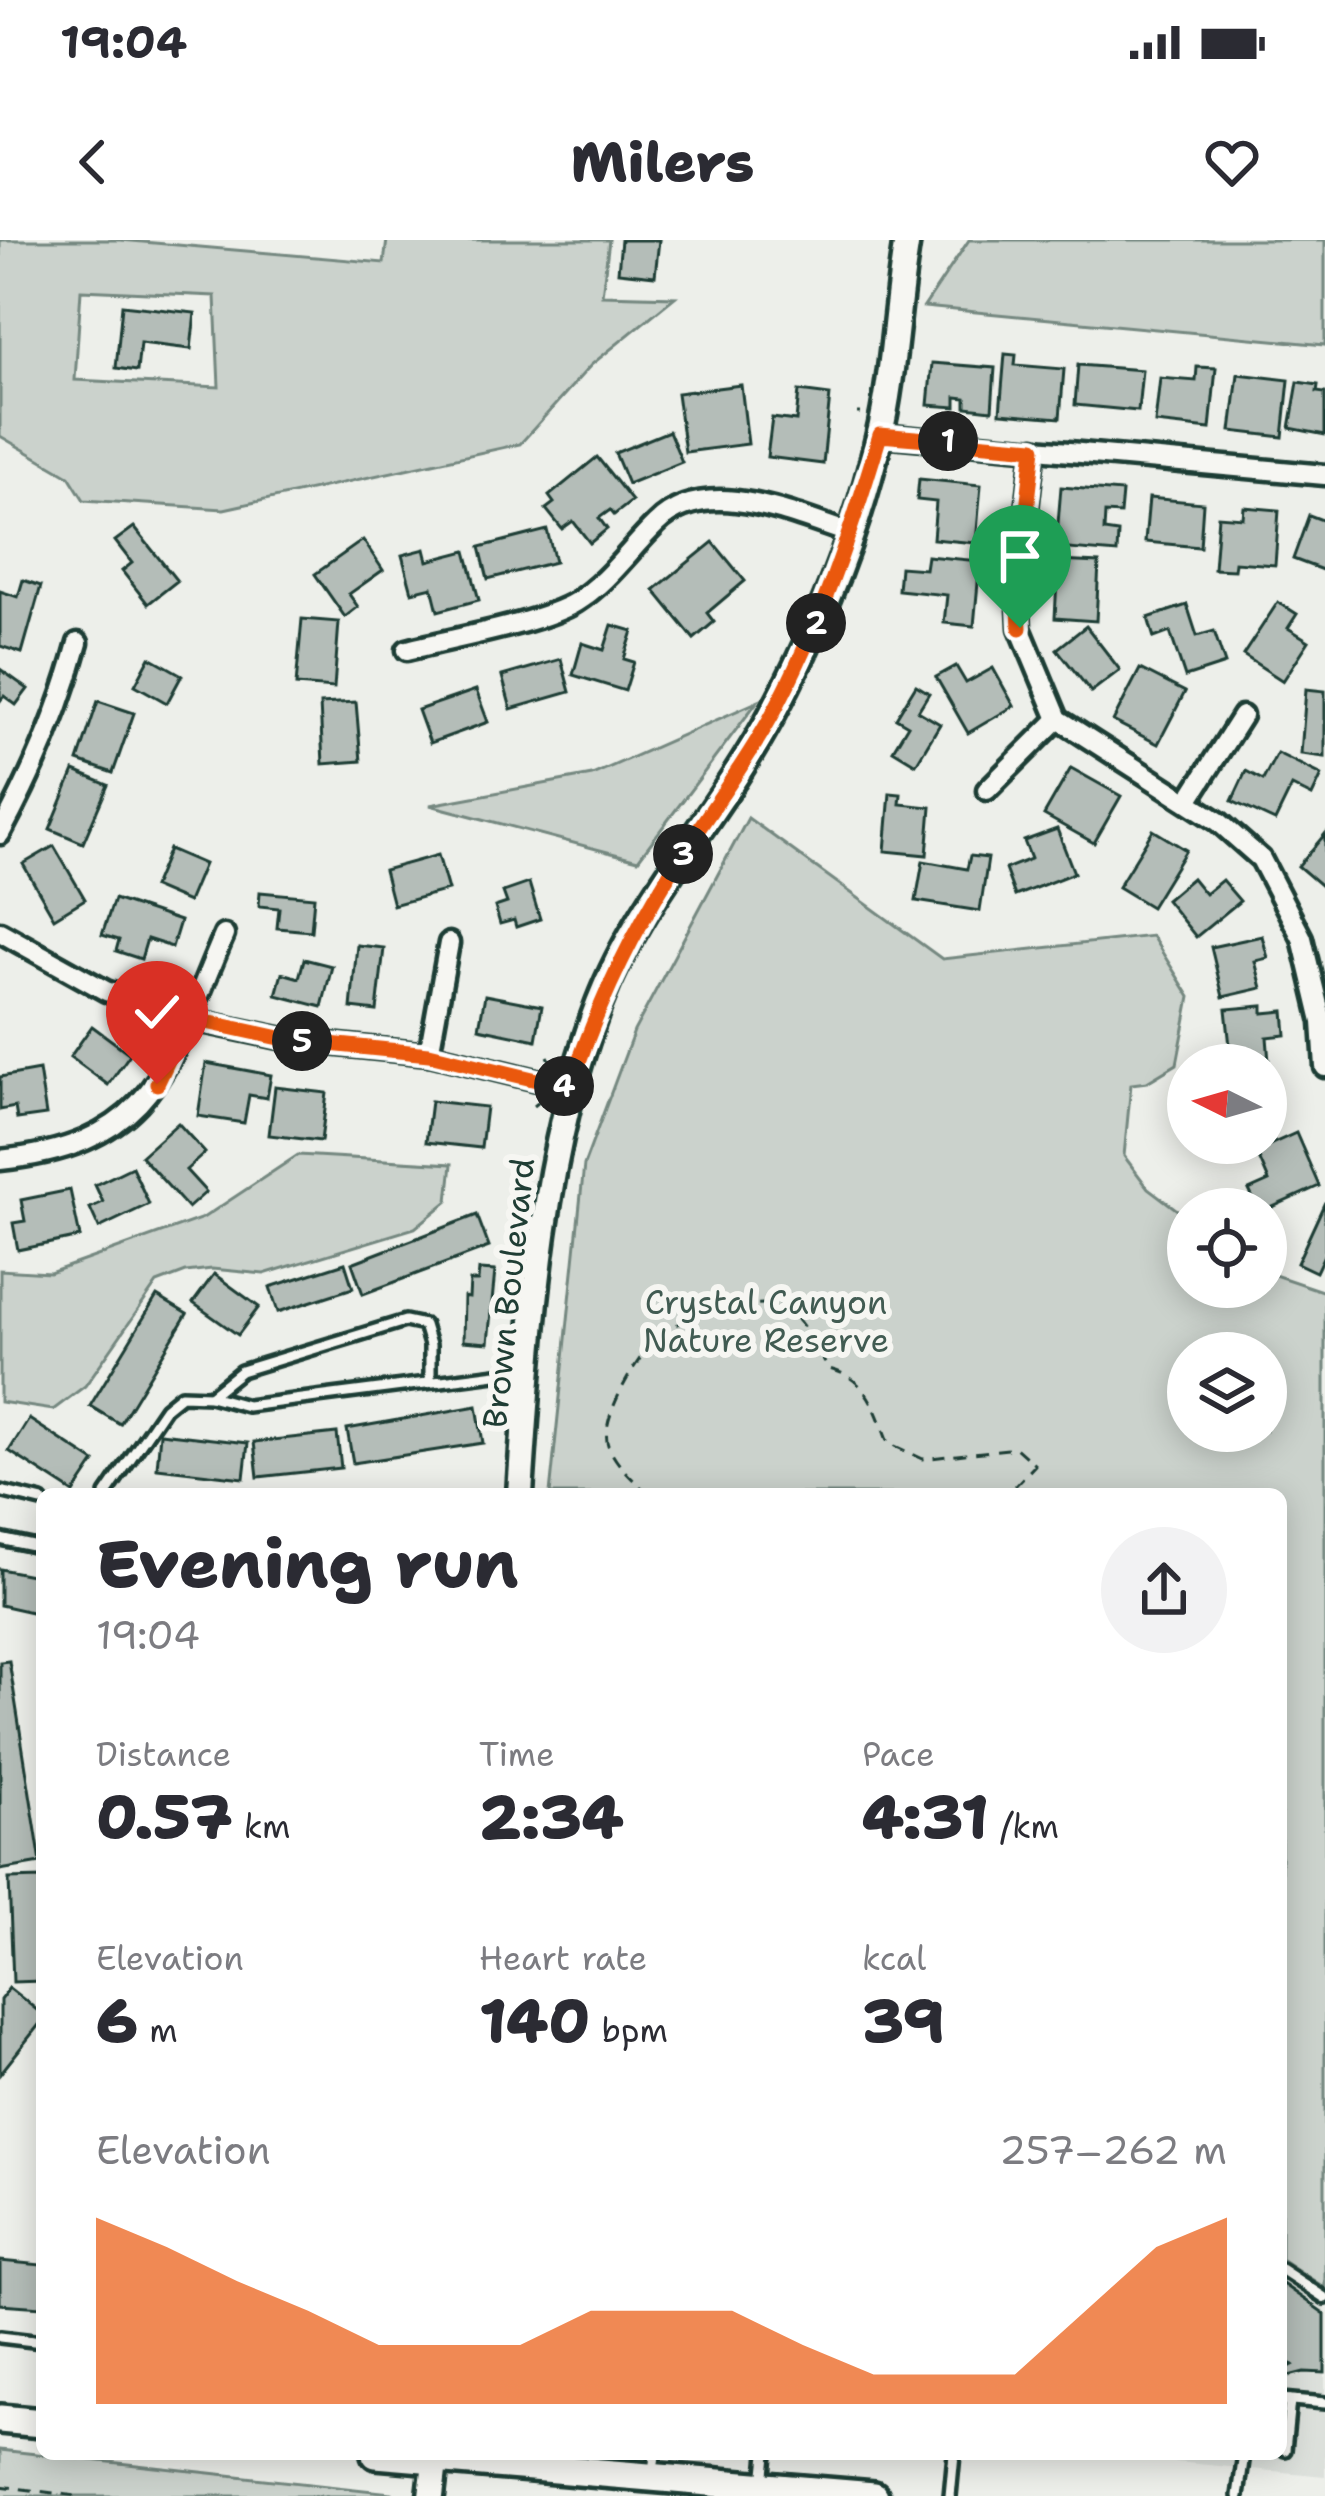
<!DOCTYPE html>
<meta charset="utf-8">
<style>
:root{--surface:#fff;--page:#f2f2f3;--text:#2b2b33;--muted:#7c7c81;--accent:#ea580c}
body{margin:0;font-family:"Shantell Sans",sans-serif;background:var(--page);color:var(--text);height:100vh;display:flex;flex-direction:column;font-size:45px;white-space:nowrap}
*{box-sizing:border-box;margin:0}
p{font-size:39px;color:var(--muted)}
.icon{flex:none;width:66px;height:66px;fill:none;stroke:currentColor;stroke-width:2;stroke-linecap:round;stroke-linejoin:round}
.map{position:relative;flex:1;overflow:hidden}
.panel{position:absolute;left:36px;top:1248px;width:1251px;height:972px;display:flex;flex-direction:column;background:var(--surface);border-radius:18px;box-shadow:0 6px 30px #0003}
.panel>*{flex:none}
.needle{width:78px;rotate:275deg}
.controls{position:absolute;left:1167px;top:804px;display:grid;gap:24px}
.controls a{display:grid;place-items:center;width:120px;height:120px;border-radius:50%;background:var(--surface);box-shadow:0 6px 30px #0003;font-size:60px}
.pin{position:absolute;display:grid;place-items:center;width:102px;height:102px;color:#fff;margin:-123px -51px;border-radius:50% 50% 50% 0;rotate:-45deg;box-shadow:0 0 12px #0007}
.pin .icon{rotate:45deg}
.km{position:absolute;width:60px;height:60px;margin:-30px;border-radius:50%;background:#222;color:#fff;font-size:33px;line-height:60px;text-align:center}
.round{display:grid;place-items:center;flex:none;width:126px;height:126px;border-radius:63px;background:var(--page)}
.summary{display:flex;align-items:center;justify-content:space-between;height:204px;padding:0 60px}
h1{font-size:66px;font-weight:800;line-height:90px}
.metrics{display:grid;grid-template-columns:repeat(3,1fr);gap:18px;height:204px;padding:12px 60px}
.metrics div{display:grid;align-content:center}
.metrics b{font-size:60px;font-weight:800}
.metrics small{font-size:33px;font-weight:400}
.metrics p{font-size:33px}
.chart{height:336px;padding:24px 60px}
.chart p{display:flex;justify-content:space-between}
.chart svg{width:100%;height:216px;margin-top:12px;fill:var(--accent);opacity:.7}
.status{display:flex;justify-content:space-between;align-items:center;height:84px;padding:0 60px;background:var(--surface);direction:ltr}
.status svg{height:33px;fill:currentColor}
header{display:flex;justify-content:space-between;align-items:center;height:156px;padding:0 60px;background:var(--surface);font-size:54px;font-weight:800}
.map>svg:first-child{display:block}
.built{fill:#dce0db}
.green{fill:#cbd2cc;stroke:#758880;stroke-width:3;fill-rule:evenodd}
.building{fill:#b4bdb8;stroke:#1f3d34;stroke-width:3}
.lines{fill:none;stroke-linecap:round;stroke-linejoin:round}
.lane-casing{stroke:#1f3d34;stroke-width:18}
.street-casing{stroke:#1f3d34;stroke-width:27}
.secondary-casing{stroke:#1f3d34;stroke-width:33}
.primary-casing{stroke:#1f3d34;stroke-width:36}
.path{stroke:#1f3d34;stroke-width:3;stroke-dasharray:12 9;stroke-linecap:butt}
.lane{stroke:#f6f6f2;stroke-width:9}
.street{stroke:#f6f6f2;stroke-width:18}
.secondary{stroke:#f6f6f2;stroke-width:24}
.primary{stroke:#f6f6f2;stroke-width:27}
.route-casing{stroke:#fff;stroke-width:24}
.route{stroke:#ea580c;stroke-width:15}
.labels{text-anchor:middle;stroke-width:12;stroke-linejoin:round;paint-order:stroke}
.street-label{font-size:33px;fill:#1f3d34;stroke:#f6f6f2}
.park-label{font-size:33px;fill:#415b52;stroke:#f6f6f2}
</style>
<div class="status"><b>19:04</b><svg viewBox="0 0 49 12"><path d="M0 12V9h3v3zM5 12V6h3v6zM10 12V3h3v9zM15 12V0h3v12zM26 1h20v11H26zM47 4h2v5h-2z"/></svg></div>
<header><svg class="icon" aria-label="back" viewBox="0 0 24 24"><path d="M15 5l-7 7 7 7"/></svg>Milers<svg class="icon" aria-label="heart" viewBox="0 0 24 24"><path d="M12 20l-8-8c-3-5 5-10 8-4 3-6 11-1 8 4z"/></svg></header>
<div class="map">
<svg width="1325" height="2256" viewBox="0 0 1325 2256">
<rect width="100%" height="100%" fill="#edefea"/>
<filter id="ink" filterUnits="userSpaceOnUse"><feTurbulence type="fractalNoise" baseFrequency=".00833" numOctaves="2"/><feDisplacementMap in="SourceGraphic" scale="24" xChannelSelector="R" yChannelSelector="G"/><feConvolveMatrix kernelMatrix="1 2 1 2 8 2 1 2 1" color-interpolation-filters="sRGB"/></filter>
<g filter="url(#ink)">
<path class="built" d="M1281,2019L1325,2048V2236L1092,2214H1281Z"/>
<g class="green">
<path d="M0,0H120L384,23L387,0H609L602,55L675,57L591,125L520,204L224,269L84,260L69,236L0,196ZM81,50L215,56L219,147L75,140Z"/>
<path d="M969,0H1325V105L924,67Z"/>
<path d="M757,462L638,620L430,565L592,535Z"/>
<path d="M748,578L942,719L1152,696L1190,757L1177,824L1147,842L1131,844L1124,916L1148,948L1188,978V1047H1266V1032L1325,1052V2048L1281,2019V1254H550L584,925L634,791ZM1266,1113V1191H1188V1113Z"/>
<path d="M298,915L452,924L448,961L415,988L264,1034L212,1029L186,1032L157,1043L85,1146L53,1170L0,1162V1030L50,1033L203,978Z"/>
<path d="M0,2210L392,2253V2256H0Z"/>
</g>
<g class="building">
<path d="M621,0H659L655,36L618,32Z"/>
<path d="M122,65L195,73L191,109L140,103L137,131L116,128Z"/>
<path d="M1005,114L1016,115L1015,125L1064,129L1060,178L1000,173Z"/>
<path d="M932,123L995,128L992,170L966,167V158L956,157V167L928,165Z"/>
<path d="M1078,125L1142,130L1138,171L1075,165Z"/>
<path d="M1197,127L1216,128L1210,189L1155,183L1160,138L1196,141Z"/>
<path d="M1238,134L1289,140L1283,197L1231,191Z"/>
<path d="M1298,142L1318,145L1317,152L1325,153V195L1290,188Z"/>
<path d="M741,145L748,204L685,212L677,153Z"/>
<path d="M799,151L830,155L823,224L767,217L772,178L796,181Z"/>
<path d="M669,191L682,222L628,244L615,213Z"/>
<path d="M597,217L632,261L614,275L610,270L599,278L607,289L590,303L573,281L562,289L546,269L554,263L549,256Z"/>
<path d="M919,239L981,245L976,303L933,299L936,262L917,260Z"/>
<path d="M1061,247L1122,252L1120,274L1105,273L1104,291L1118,293L1117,313L1056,308Z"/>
<path d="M1149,258L1203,263L1200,307L1145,302Z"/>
<path d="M1244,267L1279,270L1275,325L1235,322L1234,330L1214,329L1218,276L1243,278Z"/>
<path d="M1309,275L1325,281V331L1293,319Z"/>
<path d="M134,287L177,341L148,364L122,331L132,323L115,301Z"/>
<path d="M547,290L555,322L488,339L480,307Z"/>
<path d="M363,300L383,330L349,354L358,367L345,377L315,334Z"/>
<path d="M713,302L745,341L707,373L714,382L694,399L654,350Z"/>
<path d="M425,309L428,321L466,311L479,360L438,371L432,347L412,352L402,315Z"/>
<path d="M927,316L980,321L974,386L944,383L947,355L898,350L900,327L925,329Z"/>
<path d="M1058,321L1099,323L1096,381L1055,378Z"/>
<path d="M23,340L41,346L22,413L0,406V351L18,357Z"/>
<path d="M1278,362L1297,374L1288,388L1309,401L1283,441L1243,415Z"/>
<path d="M1187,365L1197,396L1214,391L1225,424L1185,437L1170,392L1154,398L1148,378Z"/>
<path d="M302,379L339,382L334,448L296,445Z"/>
<path d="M612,385L633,391L624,419L634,422L625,451L573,435L582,403L604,410Z"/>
<path d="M1086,386L1120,430L1091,452L1057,409Z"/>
<path d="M150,417L182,435L167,463L135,445Z"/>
<path d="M561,419L570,452L511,469L502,436Z"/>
<path d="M956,426L966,443L993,428L1014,466L968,493L936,437Z"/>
<path d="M0,429L28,449L16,465L4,456L0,461Z"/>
<path d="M1140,429L1185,452L1158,504L1113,481Z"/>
<path d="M916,445L929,453L918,471L940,484L916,524L893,510L908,485L896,478Z"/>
<path d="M1306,449L1325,451V517L1301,514Z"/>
<path d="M476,450L488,482L430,503L418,470Z"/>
<path d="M98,461L134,473L113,533L78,521Z"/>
<path d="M356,462L361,521L323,524L320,464Z"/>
<path d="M1277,513L1322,535L1312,556L1292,546L1275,581L1232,561L1246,531L1263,540Z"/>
<path d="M1071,528L1121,556L1094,603L1044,575Z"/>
<path d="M74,531L108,545L83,603L50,589Z"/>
<path d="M890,553L901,554L900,564L931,567L927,615L885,611Z"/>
<path d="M1057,589L1074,633L1015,656L1005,629L1031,619L1024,601Z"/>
<path d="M1153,590L1186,610L1151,667L1118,647Z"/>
<path d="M1325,594V649L1298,626Z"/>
<path d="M54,606L85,659L54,678L23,624Z"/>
<path d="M169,609L204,624L188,662L153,647Z"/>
<path d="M438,615L448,650L393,665L384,630Z"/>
<path d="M970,616L988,618L980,671L916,661L923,621L967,629Z"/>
<path d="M1192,638L1205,654L1222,640L1240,661L1196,697L1166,660Z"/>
<path d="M529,643L540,679L516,687L514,680L500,684L495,667L507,663L503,652Z"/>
<path d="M260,652L314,657L311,691L277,688L279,668L259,666Z"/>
<path d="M114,659L180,681L172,707L147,699L141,719L116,711L119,700L102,695Z"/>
<path d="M1262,696L1268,718L1255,721L1262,748L1223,757L1211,707Z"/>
<path d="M357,705L384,708L377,771L351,768Z"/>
<path d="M304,719L332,726L322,767L276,755L282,733L299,738Z"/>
<path d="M485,755L542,766L536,800L479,788Z"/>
<path d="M1263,766V773L1284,771L1286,795L1267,797L1269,822L1232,825L1226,769Z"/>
<path d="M92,786L130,814L108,845L70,817Z"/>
<path d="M206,823L271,835L267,858L249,855L244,883L198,876Z"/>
<path d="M39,830L46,875L17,879L15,867L0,870V837Z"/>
<path d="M275,847L327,853L321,901L269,895Z"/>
<path d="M431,861L486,867L481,908L426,902Z"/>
<path d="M178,883L205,913L186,930L206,952L188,968L141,916Z"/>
<path d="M1296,893L1319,946L1266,970L1258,969L1249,950L1269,941L1256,911Z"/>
<path d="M132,927L149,964L99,988L90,968L103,962L95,945Z"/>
<path d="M70,950L80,997L18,1010L13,983L25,981L21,960Z"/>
<path d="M1325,962V1013L1316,1032L1297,1023Z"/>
<path d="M477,975L489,1007L363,1054L352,1023Z"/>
<path d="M345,1023L353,1048L278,1072L270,1047Z"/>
<path d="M479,1030L495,1031L488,1103L463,1101L464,1057L469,1058L470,1041H478Z"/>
<path d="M214,1034L259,1067L238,1095L193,1063Z"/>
<path d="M157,1056L187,1074L120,1184L90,1166Z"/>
<path d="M477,1166L483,1203L353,1223L347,1189Z"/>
<path d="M29,1179L95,1222L74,1253L9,1211Z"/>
<path d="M160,1193L248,1203L244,1238L157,1228Z"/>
<path d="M337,1193L341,1228L258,1237L254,1202Z"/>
<path d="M0,1329L42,1337L40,1374L0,1365Z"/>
<path d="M9,1421L41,1623L0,1630V1422Z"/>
<path d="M42,1638V1741L13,1742L9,1639Z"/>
<path d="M9,1748L42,1774V1781L0,1834V1760Z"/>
<path d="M0,2021L42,2025V2067L0,2064Z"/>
<path d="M1281,2043L1325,2074V2133L1304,2132L1285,2137V2129L1293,2125L1281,2116Z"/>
</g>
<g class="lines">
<g class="lane-casing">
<g id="lane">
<path d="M210,1156L241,1131L405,1081L424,1085L430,1105V1142"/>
<path d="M0,1251L42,1261"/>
<path d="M106,1254L165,1168L181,1155L210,1156L247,1166L527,1130"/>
<path d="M0,1299L42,1308"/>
<path d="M1281,2029L1325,2058"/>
<path d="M0,2097L42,2102"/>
<path d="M1281,2159L1325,2163"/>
<path d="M1285,2210L1290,2160"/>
<path d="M653,2233L655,2214"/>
<path d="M763,2244L766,2214"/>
<path d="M950,2256L954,2214"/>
<path d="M1238,2256L1244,2214"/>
</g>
</g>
<g class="street-casing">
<g id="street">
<path d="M880,195L1325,235"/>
<path d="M1034,208L1018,349L1020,388L1058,479L1219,582L1261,619L1302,698L1322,782L1325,827"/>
<path d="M407,410C450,399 542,383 576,362C608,342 630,309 656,284C706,234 793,275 849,293"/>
<path d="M987,550L1058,479"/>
<path d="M1188,561L1242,476"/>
<path d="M0,594C33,533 60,470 78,403"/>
<path d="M0,692L106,751L188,779L289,800L429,814L570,848"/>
<path d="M429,814L449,703"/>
<path d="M0,920C158,904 169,822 224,695"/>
</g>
</g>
<g class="secondary-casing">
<g id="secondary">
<path d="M520,1254C531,1090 540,919 599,763C639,659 719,574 771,476C817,390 857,293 879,198C894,135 896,64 907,0"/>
<path d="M431,2256L436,2214"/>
</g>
</g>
<g class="primary-casing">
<g id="primary">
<path d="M0,2179L42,2183"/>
<path d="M376,2214L874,2256"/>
</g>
</g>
<g class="path">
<path d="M857,173H860"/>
<path d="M548,816L550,820"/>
<path d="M534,866L539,862"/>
<path d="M649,1254C633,1240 616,1225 608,1205C598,1179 642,1108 663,1092C684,1077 763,1054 786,1069C806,1082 815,1110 829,1129C868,1138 875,1169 888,1203L923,1219L1016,1208L1035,1225L1015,1246L1025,1254"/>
<path d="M0,2246L77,2256"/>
</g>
<use href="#lane" class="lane"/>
<use href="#street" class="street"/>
<use href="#secondary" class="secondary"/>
<use href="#primary" class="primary"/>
</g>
</g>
<g class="lines" filter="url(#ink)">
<g class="route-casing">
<path id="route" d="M157,844L188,778L289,800L429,814L570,848C597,765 633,690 681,616C710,570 744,526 771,477C819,388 851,292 880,195L1034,208L1018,349L1020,388"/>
</g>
<use href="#route" class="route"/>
</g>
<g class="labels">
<g class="street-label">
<text transform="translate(508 1053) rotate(-84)" y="12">Brown Boulevard</text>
</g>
<g class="park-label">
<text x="766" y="1074">Crystal Canyon<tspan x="766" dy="38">Nature Reserve</tspan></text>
</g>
</g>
</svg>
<div class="controls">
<a><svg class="needle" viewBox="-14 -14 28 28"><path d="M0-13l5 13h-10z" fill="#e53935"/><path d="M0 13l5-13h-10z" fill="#7c7c81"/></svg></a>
<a><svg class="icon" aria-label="locate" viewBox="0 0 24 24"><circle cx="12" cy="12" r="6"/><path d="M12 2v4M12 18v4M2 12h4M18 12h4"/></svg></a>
<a><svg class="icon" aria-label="layers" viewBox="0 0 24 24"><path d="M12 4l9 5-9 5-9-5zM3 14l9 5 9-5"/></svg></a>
</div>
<div class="pin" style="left:1020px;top:388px;background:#1e9e55"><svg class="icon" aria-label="arrive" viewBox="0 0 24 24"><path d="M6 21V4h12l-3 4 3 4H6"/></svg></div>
<div class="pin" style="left:157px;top:844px;background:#d93025"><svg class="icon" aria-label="check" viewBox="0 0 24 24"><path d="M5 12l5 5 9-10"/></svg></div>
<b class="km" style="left:948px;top:201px">1</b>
<b class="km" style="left:816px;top:383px">2</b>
<b class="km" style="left:683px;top:614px">3</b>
<b class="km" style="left:564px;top:846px">4</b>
<b class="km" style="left:302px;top:801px">5</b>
<section class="panel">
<div class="summary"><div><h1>Evening run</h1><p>19:04</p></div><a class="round"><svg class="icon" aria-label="share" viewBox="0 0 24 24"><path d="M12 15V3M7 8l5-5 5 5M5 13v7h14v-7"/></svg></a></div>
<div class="metrics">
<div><p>Distance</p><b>0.57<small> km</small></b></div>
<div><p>Time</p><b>2:34</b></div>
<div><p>Pace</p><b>4:31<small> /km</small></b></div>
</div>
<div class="metrics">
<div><p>Elevation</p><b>6<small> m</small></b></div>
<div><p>Heart rate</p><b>140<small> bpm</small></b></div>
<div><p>kcal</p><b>39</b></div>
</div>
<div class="chart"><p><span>Elevation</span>257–262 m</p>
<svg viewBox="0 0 160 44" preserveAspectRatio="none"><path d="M0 44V6L10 12L20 19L30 25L40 32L50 32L60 32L70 25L80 25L90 25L100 32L110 38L120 38L130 38L140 25L150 12L160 6V44z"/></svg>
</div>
</section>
</div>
